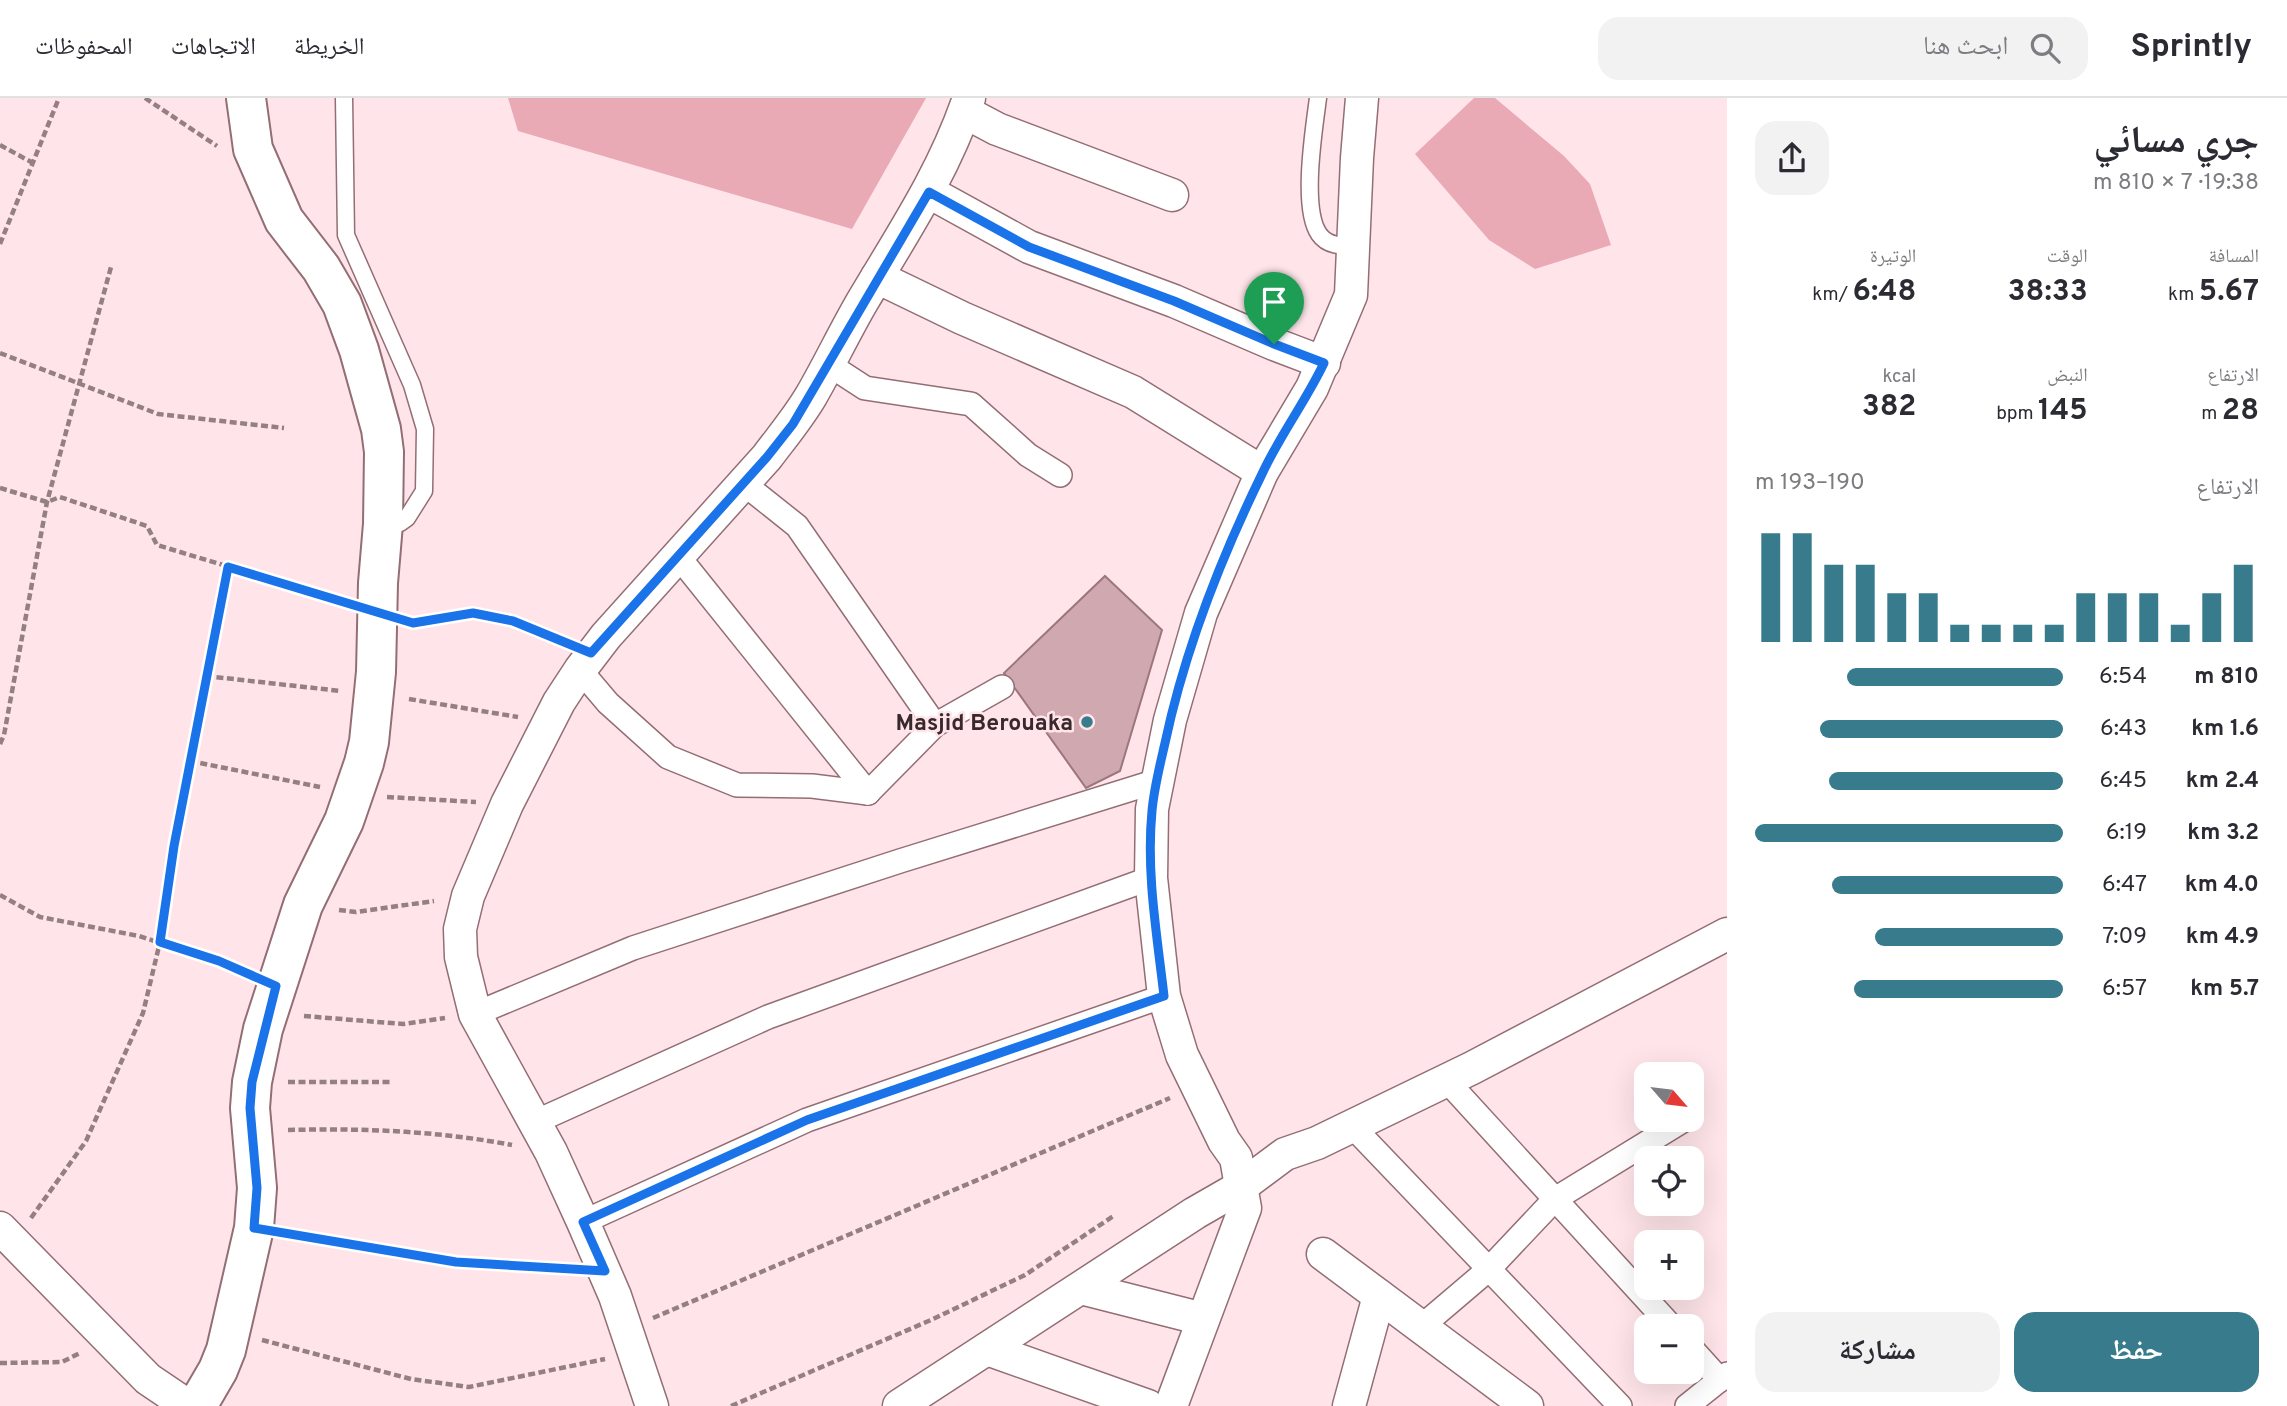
<!DOCTYPE html>
<html lang="ar">
<meta charset="utf-8">
<style>
:root{--surface:#fff;--page:#f2f2f3;--text:#2b2b33;--muted:#7c7c81;--line:#e1e1e2;--accent:#387b8c}
body{margin:0;font-family:Overpass,"Noto Naskh Arabic",sans-serif;background:var(--page);color:var(--text);direction:rtl;height:100vh;display:flex;flex-direction:column;font-size:26px;white-space:nowrap}
*{box-sizing:border-box;margin:0}
p{font-size:23px;color:var(--muted)}
.icon{flex:none;width:38px;height:38px;fill:none;stroke:currentColor;stroke-width:2;stroke-linecap:round;stroke-linejoin:round}
.map{position:relative;flex:1;overflow:hidden;direction:ltr}
.side{display:flex;flex-direction:column;background:var(--surface);width:560px}
.side>*{flex:none}
.needle{width:46px;rotate:118deg}
.fabs{position:absolute;left:1634px;top:964px;display:grid;gap:14px}
.fabs a{display:grid;place-items:center;width:70px;height:70px;border-radius:14px;background:var(--surface);box-shadow:0 7px 28px #0002;font-size:35px}
.pin{position:absolute;display:grid;place-items:center;width:60px;height:60px;color:#fff;margin:-72px -30px;border-radius:50% 50% 50% 0;rotate:-45deg;box-shadow:0 0 7px #0007}
.pin .icon{rotate:45deg}
.round{display:grid;place-items:center;flex:none;width:74px;height:74px;border-radius:21px;background:var(--page)}
.summary{display:flex;align-items:center;justify-content:space-between;height:119px;padding:0 28px}
h1{font-size:38px;font-weight:700;line-height:52px}
.metrics{display:grid;grid-template-columns:repeat(3,1fr);gap:10px;height:119px;padding:7px 28px}
.metrics div{display:grid;align-content:center}
.metrics b{font-size:30px;font-weight:700}
.metrics small{font-size:19px;font-weight:400}
.metrics p{font-size:19px}
.chart{height:196px;padding:14px 28px}
.chart p{display:flex;justify-content:space-between}
.chart svg{width:100%;height:126px;margin-top:7px;stroke:var(--accent);stroke-width:6}
.action{display:flex;gap:14px;margin-top:auto;padding:14px 28px}
.action a{flex:1;height:80px;border-radius:21px;background:var(--accent);color:#fff;font-size:28px;font-weight:700;line-height:80px;text-align:center}
.action a+a{background:var(--page);color:var(--text)}
ul{padding:0 28px;list-style:none;font-size:23px}
li{display:grid;grid-template-columns:112px 84px 1fr;align-items:center;height:52px}
li i{height:18px;border-radius:9px;background:var(--accent)}
header{display:flex;align-items:center;gap:42px;box-sizing:border-box;height:98px;padding:0 35px;background:var(--surface);border-bottom:2px solid var(--line)}
header strong{font-size:33px}
nav{display:flex;gap:38px;margin-inline-start:auto;font-size:24px}
.search{width:490px;height:63px;background:var(--page);display:flex;align-items:center;gap:18px;box-sizing:border-box;padding:0 24px;border-radius:21px;color:var(--muted);font-size:26px}
main{display:flex;flex:1;min-height:0}
.map>svg:first-child{display:block}
.green{fill:#e9a9b5}
.building{fill:#d0a8af;stroke:#9c767d;stroke-width:2}
.lines{fill:none;stroke-linecap:round;stroke-linejoin:round}
.service-casing{stroke:#936e74;stroke-width:19}
.pedestrian-casing{stroke:#936e74;stroke-width:26}
.minor-casing{stroke:#936e74;stroke-width:35}
.tertiary-casing{stroke:#936e74;stroke-width:42}
.path{stroke:#947f83;stroke-width:4.5;stroke-dasharray:7 3.5;stroke-linecap:butt}
.service{stroke:#fff;stroke-width:16}
.pedestrian{stroke:#fff;stroke-width:23}
.minor{stroke:#fff;stroke-width:32}
.tertiary{stroke:#fff;stroke-width:38}
.route-casing{stroke:#fff;stroke-width:14}
.route{stroke:#1a73e8;stroke-width:9}
.poi-dot{fill:#387b8c;stroke:#ffe5e9;stroke-width:2.5}
.labels{text-anchor:middle;stroke-width:5;stroke-linejoin:round;paint-order:stroke}
.poi-label{font-size:23px;font-weight:bold;fill:#39292c;stroke:#ffe5e9;text-anchor:end}
</style>
<header>
<strong>Sprintly</strong>
<div class="search"><svg class="icon" aria-label="search" viewBox="0 0 24 24"><circle cx="10" cy="10" r="6"/><path d="M15 15l6 6"/></svg>ابحث هنا</div>
<nav><a>الخريطة</a><a>الاتجاهات</a><a>المحفوظات</a></nav>
</header>
<main>
<section class="side">
<div class="summary"><div><h1>جري مسائي</h1><p>19:38 · 7 × 810 m</p></div><a class="round"><svg class="icon" aria-label="share" viewBox="0 0 24 24"><path d="M12 15V3M7 8l5-5 5 5M5 13v7h14v-7"/></svg></a></div>
<div class="metrics">
<div><p>المسافة</p><b>5.67<small> km</small></b></div>
<div><p>الوقت</p><b>38:33</b></div>
<div><p>الوتيرة</p><b>6:48<small> /km</small></b></div>
</div>
<div class="metrics">
<div><p>الارتفاع</p><b>28<small> m</small></b></div>
<div><p>النبض</p><b>145<small> bpm</small></b></div>
<div><p>kcal</p><b>382</b></div>
</div>
<div class="chart"><p><span>الارتفاع</span>190–193 m</p>
<svg viewBox="0 0 160 44" preserveAspectRatio="none"><path d="M5 44V6M15 44V6M25 44V17M35 44V17M45 44V27M55 44V27M65 44V38M75 44V38M85 44V38M95 44V38M105 44V27M115 44V27M125 44V27M135 44V38M145 44V27M155 44V17"/></svg>
</div>
<ul>
<li><b>810 m</b>6:54<i style="width:70%"></i></li>
<li><b>1.6 km</b>6:43<i style="width:79%"></i></li>
<li><b>2.4 km</b>6:45<i style="width:76%"></i></li>
<li><b>3.2 km</b>6:19<i style="width:100%"></i></li>
<li><b>4.0 km</b>6:47<i style="width:75%"></i></li>
<li><b>4.9 km</b>7:09<i style="width:61%"></i></li>
<li><b>5.7 km</b>6:57<i style="width:68%"></i></li>
</ul>
<div class="action"><a>حفظ</a><a>مشاركة</a></div>
</section>
<div class="map">
<svg width="1727" height="1308" viewBox="0 0 1727 1308">
<rect width="100%" height="100%" fill="#ffe5e9"/>
<g class="green">
<path d="M508,0H926L852,131L518,33Z"/>
<path d="M1474,0H1495L1564,58L1590,86L1611,147L1535,171L1489,142L1415,56Z"/>
</g>
<path class="building" d="M1105,478L1162,532L1120,673L1086,690L1004,575Z"/>
<g class="lines">
<g class="service-casing">
<g id="service">
<path d="M344,0L346,137L412,287L425,331L424,393L407,420L400,425L383,426"/>
<path d="M1318,0C1314,31 1301,110 1319,136C1327,148 1342,148 1354,148"/>
</g>
</g>
<g class="pedestrian-casing">
<g id="pedestrian">
<path d="M828,266L865,290L971,306L1028,357L1060,377"/>
<path d="M743,385L797,428L935,627"/>
<path d="M678,458L868,695"/>
<path d="M580,572L608,605L668,659L737,687L812,688L868,695"/>
<path d="M868,695L935,627L1002,589"/>
<path d="M475,916L633,850L900,763L1157,683"/>
<path d="M1447,983L1671,1228"/>
<path d="M535,1024L768,919L1151,780"/>
<path d="M1352,1028L1620,1308"/>
<path d="M583,1124L807,1022L1164,898"/>
<path d="M1422,1228L1489,1171L1555,1101L1684,1022"/>
<path d="M1692,1251L1720,1282"/>
<path d="M1687,1308L1727,1276"/>
</g>
</g>
<g class="minor-casing">
<g id="minor">
<path d="M965,14L997,31L1172,97"/>
<path d="M929,94L1029,149L1174,203L1274,246L1324,265"/>
<path d="M877,179L962,220L1133,294L1262,374"/>
<path d="M0,1130L148,1281L188,1308"/>
<path d="M1323,1156L1527,1308"/>
<path d="M1081,1190L1203,1221"/>
<path d="M987,1251L1148,1308"/>
<path d="M652,1308L615,1198L583,1124L551,1054L475,916L461,859L460,831L468,798L507,706L559,604L580,572L606,538L767,359C782,339 798,320 811,298C829,267 844,235 862,204C903,135 943,76 969,0"/>
<path d="M899,1308L1195,1115L1242,1088L1285,1056L1317,1045L1472,970L1727,836"/>
<path d="M1171,1308L1245,1110L1236,1060L1224,1043L1182,957L1164,898L1151,780L1152,711L1170,622L1201,515L1262,374L1312,290L1351,197L1357,60L1362,0"/>
<path d="M1349,1308L1379,1198"/>
</g>
</g>
<g class="tertiary-casing">
<path id="tertiary" d="M197,1308L218,1272L226,1252L254,1130L257,1090L250,1010L252,984L263,931L303,807L344,723L364,665L369,644L376,574L378,485L383,426L384,354L381,331L359,252L342,206L321,170L284,122L253,51L246,0"/>
</g>
<g class="path">
<path d="M145,0L217,48"/>
<path d="M0,47L33,65"/>
<path d="M0,146L59,0"/>
<path d="M0,255L158,316L284,330"/>
<path d="M0,390L47,404L60,399L147,428L157,447L342,503"/>
<path d="M411,524L473,515L513,523L564,544"/>
<path d="M206,578L341,593"/>
<path d="M409,601L518,619"/>
<path d="M0,646L4,637L47,404L111,169"/>
<path d="M190,663L320,689"/>
<path d="M387,699L476,704"/>
<path d="M0,797L40,819L139,838L219,864L246,875"/>
<path d="M339,812L356,814L434,803"/>
<path d="M304,918L403,926L445,920"/>
<path d="M288,984H392"/>
<path d="M288,1032C363,1030 438,1033 512,1047"/>
<path d="M31,1120L86,1043L143,915L160,844L174,748L228,469"/>
<path d="M286,1135L456,1164L569,1171"/>
<path d="M653,1220L1170,1000"/>
<path d="M262,1242L411,1281L469,1289L605,1261"/>
<path d="M0,1265L62,1264L80,1255"/>
<path d="M731,1308L931,1222L1025,1177L1115,1117"/>
</g>
<use href="#service" class="service"/>
<use href="#pedestrian" class="pedestrian"/>
<use href="#minor" class="minor"/>
<use href="#tertiary" class="tertiary"/>
</g>
<g class="lines">
<g class="route-casing">
<path id="route" d="M929,94L1029,149L1174,203L1274,246L1324,265C1306,303 1280,337 1262,376C1220,462 1185,551 1165,645C1160,667 1154,690 1152,713C1146,774 1157,837 1164,898L807,1022L583,1124L605,1173L456,1164L254,1130L257,1090L250,1010L252,984L276,888L219,863L160,844L174,748L228,469L413,525L473,515L513,523L591,555L767,359L793,326Z"/>
</g>
<use href="#route" class="route"/>
</g>
<circle class="poi-dot" cx="1087" cy="624" r="7"/>
<g class="labels">
<g class="poi-label">
<text x="1073" y="632">Masjid Berouaka</text>
</g>
</g>
</svg>
<div class="fabs">
<a><svg class="needle" viewBox="-14 -14 28 28"><path d="M0-13l5 13h-10z" fill="#e53935"/><path d="M0 13l5-13h-10z" fill="#7c7c81"/></svg></a>
<a><svg class="icon" aria-label="locate" viewBox="0 0 24 24"><circle cx="12" cy="12" r="6"/><path d="M12 2v4M12 18v4M2 12h4M18 12h4"/></svg></a>
<a>+</a>
<a>−</a>
</div>
<div class="pin" style="left:1274px;top:246px;background:#1e9e55"><svg class="icon" aria-label="arrive" viewBox="0 0 24 24"><path d="M6 21V4h12l-3 4 3 4H6"/></svg></div>
</div>
</main>
